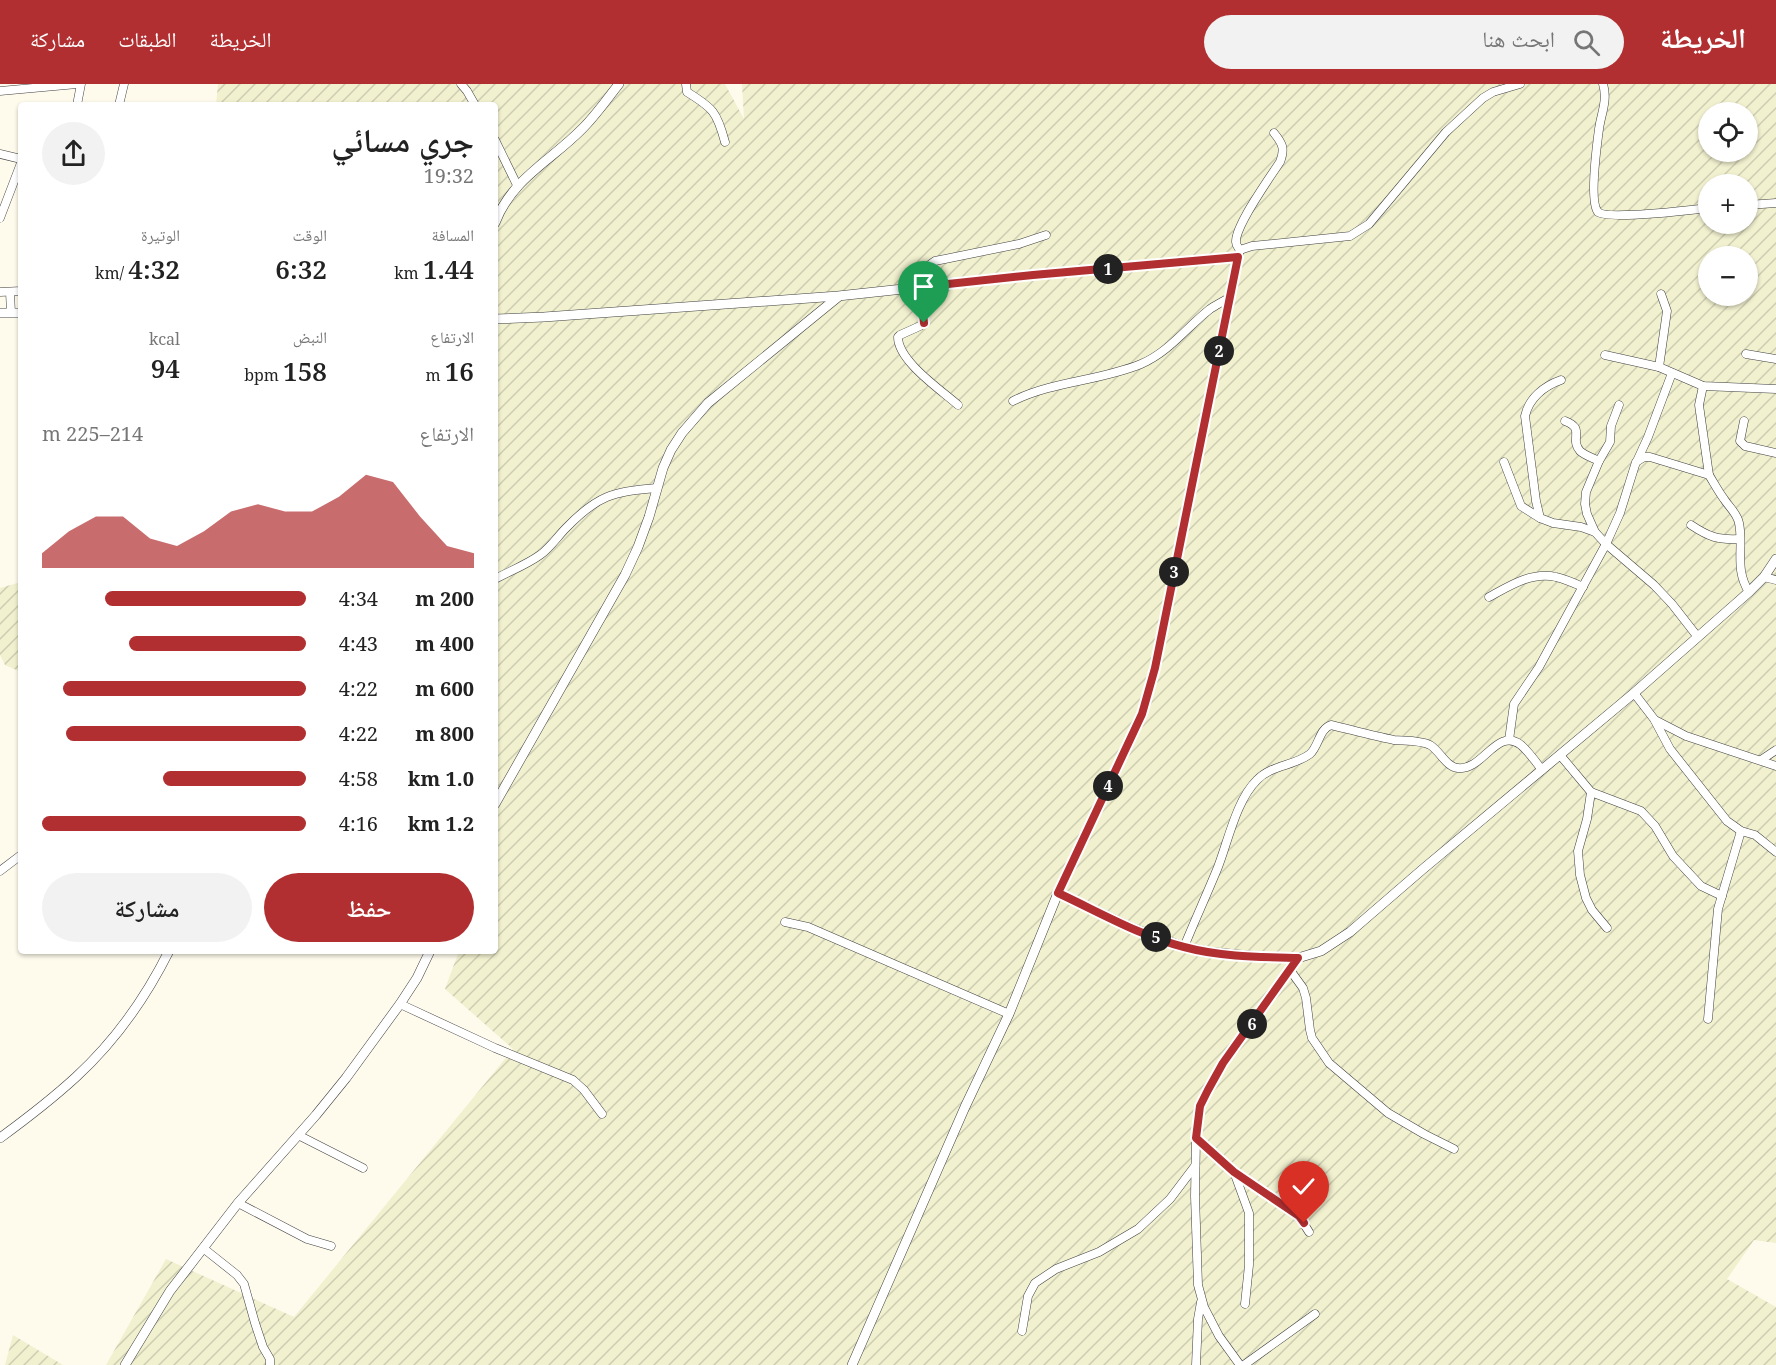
<!DOCTYPE html>
<html lang="ar">
<meta charset="utf-8">
<style>
:root{--surface:#fff;--page:#f2f2f2;--text:#222;--muted:#767676;--accent:#b12f31}
body{margin:0;font-family:"Noto Serif","Noto Naskh Arabic",serif;background:var(--page);color:var(--text);direction:rtl;height:100vh;display:flex;flex-direction:column;font-size:22px;white-space:nowrap}
*{box-sizing:border-box;margin:0}
p{font-size:20px;color:var(--muted)}
.icon{flex:none;width:33px;height:33px;fill:none;stroke:currentColor;stroke-width:2;stroke-linecap:round;stroke-linejoin:round}
.map{position:relative;flex:1;overflow:hidden;direction:ltr}
.details{position:absolute;left:18px;top:18px;width:480px;height:852px;display:flex;flex-direction:column;background:var(--surface);border-radius:6px;box-shadow:0 2px 4px #0004;direction:rtl}
.details>*{flex:none}
.buttons{position:absolute;left:1698px;top:18px;display:grid;gap:12px}
.buttons a{display:grid;place-items:center;width:60px;height:60px;border-radius:50%;background:var(--surface);box-shadow:0 2px 4px #0004;font-size:30px}
.pin{position:absolute;display:grid;place-items:center;width:51px;height:51px;color:#fff;margin:-62px -26px;border-radius:50% 50% 50% 0;rotate:-45deg;box-shadow:0 0 6px #0007}
.pin .icon{rotate:45deg}
.km{position:absolute;width:30px;height:30px;margin:-15px;border-radius:50%;background:#222;color:#fff;font-size:16px;line-height:30px;text-align:center}
.round{display:grid;place-items:center;flex:none;width:63px;height:63px;border-radius:32px;background:var(--page)}
.headline{display:flex;align-items:center;justify-content:space-between;height:102px;padding:0 24px}
h1{font-size:33px;font-weight:600;line-height:45px}
.metrics{display:grid;grid-template-columns:repeat(3,1fr);gap:9px;height:102px;padding:6px 24px}
.metrics div{display:grid;align-content:center}
.metrics b{font-size:26px;font-weight:600}
.metrics small{font-size:16px;font-weight:400}
.metrics p{font-size:16px}
.chart{height:168px;padding:12px 24px}
.chart p{display:flex;justify-content:space-between}
.chart svg{width:100%;height:108px;margin-top:6px;fill:var(--accent);opacity:.7}
.cta{display:flex;gap:12px;margin-top:auto;padding:12px 24px}
.cta a{flex:1;height:69px;border-radius:36px;background:var(--accent);color:#fff;font-size:24px;font-weight:600;line-height:69px;text-align:center}
.cta a+a{background:var(--page);color:var(--text)}
ul{padding:0 24px;list-style:none;font-size:20px}
li{display:grid;grid-template-columns:96px 72px 1fr;align-items:center;height:45px}
li i{height:15px;border-radius:8px;background:var(--accent)}
header{display:flex;align-items:center;gap:36px;box-sizing:border-box;height:84px;padding:0 30px;background:var(--accent);color:#fff}
header strong{font-size:28px}
nav{display:flex;gap:33px;margin-inline-start:auto;font-size:21px}
.search{width:420px;height:54px;background:var(--page);display:flex;align-items:center;gap:15px;box-sizing:border-box;padding:0 21px;border-radius:33px;color:var(--muted);font-size:22px}
.map>svg:first-child{display:block}
.farmland{fill:url(#farmland-furrows);fill-rule:evenodd}
.lines{fill:none;stroke-linecap:round;stroke-linejoin:round}
.minor-casing{stroke:#3f3f3f;stroke-width:9}
.tertiary-casing{stroke:#3f3f3f;stroke-width:10}
.minor{stroke:#fff;stroke-width:8}
.tertiary{stroke:#fff;stroke-width:9}
.route-casing{stroke:#fff;stroke-width:12}
.route{stroke:#b12f31;stroke-width:8}
</style>
<header>
<strong>الخريطة</strong>
<div class="search"><svg class="icon" aria-label="search" viewBox="0 0 24 24"><circle cx="10" cy="10" r="6"/><path d="M15 15l6 6"/></svg>ابحث هنا</div>
<nav><a>الخريطة</a><a>الطبقات</a><a>مشاركة</a></nav>
</header>
<div class="map">
<svg width="1776" height="1281" viewBox="0 0 1776 1281">
<defs>
<pattern id="farmland-furrows" width="10" height="10" patternUnits="userSpaceOnUse" patternTransform="scale(1.5)"><rect width="10" height="10" fill="#f1f0cf"/><path d="M-1 1l2-2M0 10L10 0M9 11l2-2" fill="none" stroke="#cdcdb1"/></pattern>
</defs>
<rect width="100%" height="100%" fill="#fefbec"/>
<g class="farmland">
<path d="M218,0H725L744,35L742,0H1776V1159L1754,1156L1727,1195L1776,1223V1281H106L166,1175L294,1233L513,965L445,905L459,867H495V21H216ZM1708,28H1748V68H1708ZM1708,100H1748V140H1708ZM1708,172H1748V212H1708Z"/>
<path d="M21,498V588L5,581L0,571V504Z"/>
<path d="M13,1251L63,1281H5Z"/>
</g>
<g class="lines">
<g class="minor-casing">
<g id="minor">
<path d="M461,0L467,7L475,21"/>
<path d="M686,0L687,8C713,24 717,28 725,58"/>
<path d="M1603,0C1608,16 1601,30 1599,45C1597,60 1589,118 1598,128C1607,136 1692,126 1708,124"/>
<path d="M0,7L77,0"/>
<path d="M77,21L81,0"/>
<path d="M119,21L124,0"/>
<path d="M495,56L517,101"/>
<path d="M0,70L21,75"/>
<path d="M1748,121L1776,119"/>
<path d="M0,134L21,79"/>
<path d="M1240,166C1238,163 1236,162 1236,158C1235,142 1270,93 1280,78C1285,65 1283,60 1274,49"/>
<path d="M1238,173L1240,166L1252,162L1350,152L1369,140L1446,48L1483,14L1493,8L1520,0"/>
<path d="M928,202V182L935,177L1019,160L1046,151"/>
<path d="M919,203L924,239L920,242L900,251L898,253C898,277 941,306 958,321"/>
<path d="M0,208L21,207"/>
<path d="M10,208L11,229"/>
<path d="M1746,270L1776,275"/>
<path d="M1605,271L1659,283L1703,302L1776,305"/>
<path d="M1659,283L1667,227L1661,210"/>
<path d="M1561,296C1544,302 1529,314 1525,332L1536,417L1540,434L1553,439L1581,443L1595,448L1606,460L1654,501L1672,520L1697,552"/>
<path d="M1703,302L1699,321L1709,391"/>
<path d="M1013,317C1053,297 1100,297 1141,280C1169,268 1187,243 1210,225C1216,221 1224,217 1230,213"/>
<path d="M1565,337C1586,345 1569,354 1580,367C1584,371 1593,374 1599,377"/>
<path d="M1744,337L1740,357L1745,362L1776,369"/>
<path d="M1637,377L1648,353L1672,289"/>
<path d="M1504,378L1521,422L1540,434"/>
<path d="M1691,441C1709,453 1718,456 1739,455"/>
<path d="M1595,448L1587,430L1585,420L1586,408L1599,377L1610,358L1611,342L1619,321"/>
<path d="M1764,493L1776,496"/>
<path d="M495,495C510,487 526,481 540,471C550,464 558,452 566,444C597,412 613,407 657,404"/>
<path d="M1489,513C1509,502 1532,487 1556,493C1565,495 1574,499 1583,503"/>
<path d="M1634,609L1654,635L1670,665L1727,737L1741,747L1755,751L1776,768"/>
<path d="M1655,636L1686,652L1776,682"/>
<path d="M1509,656L1514,620L1539,583L1606,460L1620,429L1636,378L1644,373H1650L1709,391C1714,399 1718,407 1724,415C1729,423 1737,429 1739,439C1744,463 1734,485 1749,508"/>
<path d="M1560,671L1591,708L1641,727L1655,742L1673,772L1701,802L1722,812"/>
<path d="M1761,676L1776,666"/>
<path d="M1591,708L1587,735L1578,767L1580,791L1586,814L1592,826L1607,844"/>
<path d="M0,787L21,771"/>
<path d="M785,838L808,843L1009,930"/>
<path d="M1184,863C1195,836 1207,810 1218,783C1228,757 1237,715 1257,696C1271,681 1294,682 1310,670C1319,662 1319,645 1331,641C1352,646 1373,652 1394,656C1405,657 1420,656 1430,661C1440,667 1446,683 1458,684C1483,687 1497,642 1521,661C1529,668 1536,678 1542,686"/>
<path d="M1290,886L1303,904L1306,914L1310,946L1312,954L1329,979L1388,1029L1424,1050L1454,1065"/>
<path d="M400,920L495,964L573,996L584,1006L602,1030"/>
<path d="M1708,935L1718,825L1741,747"/>
<path d="M298,1051L363,1084"/>
<path d="M1196,1054L1234,1088L1299,1132L1309,1148"/>
<path d="M1234,1088L1249,1129V1181L1245,1220"/>
<path d="M238,1119L307,1155L331,1162"/>
<path d="M203,1164L237,1191L244,1200L255,1239L263,1263L270,1275V1281"/>
<path d="M1022,1247L1028,1212L1035,1199L1056,1185L1099,1168L1138,1145L1170,1115L1195,1082"/>
<path d="M1196,1281L1198,1235L1201,1218"/>
<path d="M1240,1281L1219,1252L1204,1223L1198,1201L1195,1112L1196,1054L1199,1030L1203,1015L1223,979L1298,874"/>
<path d="M1244,1281L1315,1230"/>
</g>
</g>
<g class="tertiary-casing">
<g id="tertiary">
<path d="M495,139C512,94 551,77 583,44C596,31 607,15 619,0"/>
<path d="M0,229H21"/>
<path d="M495,235L544,233L838,212L1033,191L1238,173L1155,584L1142,631L1058,809L1132,844L1184,863L1209,868L1274,874H1298L1321,867L1350,848L1423,785L1634,609L1749,508L1764,493L1776,475"/>
<path d="M495,720L625,491L638,463L649,433L663,384L671,366L682,349L708,319L838,213"/>
<path d="M0,1054C26,1035 52,1015 76,993C114,958 146,913 169,867"/>
<path d="M125,1281L170,1207L194,1176L238,1119L316,1031L346,994L400,920L417,894L430,867"/>
<path d="M852,1281L965,1023L1009,930L1058,809"/>
</g>
</g>
<use href="#minor" class="minor"/>
<use href="#tertiary" class="tertiary"/>
</g>
<g class="lines">
<g class="route-casing">
<path id="route" d="M924,239L920,203L1033,191L1238,173L1155,584L1142,630L1058,809C1099,828 1140,852 1184,863C1221,873 1260,873 1298,874L1223,979L1208,1006L1200,1022L1196,1054L1234,1088L1299,1132L1304,1139"/>
</g>
<use href="#route" class="route"/>
</g>
</svg>
<div class="buttons">
<a><svg class="icon" aria-label="locate" viewBox="0 0 24 24"><circle cx="12" cy="12" r="6"/><path d="M12 2v4M12 18v4M2 12h4M18 12h4"/></svg></a>
<a>+</a>
<a>−</a>
</div>
<div class="pin" style="left:924px;top:239px;background:#1e9e55"><svg class="icon" aria-label="arrive" viewBox="0 0 24 24"><path d="M6 21V4h12l-3 4 3 4H6"/></svg></div>
<div class="pin" style="left:1304px;top:1139px;background:#d93025"><svg class="icon" aria-label="check" viewBox="0 0 24 24"><path d="M5 12l5 5 9-10"/></svg></div>
<b class="km" style="left:1108px;top:185px">1</b>
<b class="km" style="left:1219px;top:267px">2</b>
<b class="km" style="left:1174px;top:488px">3</b>
<b class="km" style="left:1108px;top:702px">4</b>
<b class="km" style="left:1156px;top:853px">5</b>
<b class="km" style="left:1252px;top:940px">6</b>
<section class="details">
<div class="headline"><div><h1>جري مسائي</h1><p>19:32</p></div><a class="round"><svg class="icon" aria-label="share" viewBox="0 0 24 24"><path d="M12 15V3M7 8l5-5 5 5M5 13v7h14v-7"/></svg></a></div>
<div class="metrics">
<div><p>المسافة</p><b>1.44<small> km</small></b></div>
<div><p>الوقت</p><b>6:32</b></div>
<div><p>الوتيرة</p><b>4:32<small> /km</small></b></div>
</div>
<div class="metrics">
<div><p>الارتفاع</p><b>16<small> m</small></b></div>
<div><p>النبض</p><b>158<small> bpm</small></b></div>
<div><p>kcal</p><b>94</b></div>
</div>
<div class="chart"><p><span>الارتفاع</span>214–225 m</p>
<svg viewBox="0 0 160 44" preserveAspectRatio="none"><path d="M0 44V38L10 29L20 23L30 23L40 32L50 35L60 29L70 21L80 18L90 21L100 21L110 15L120 6L130 9L140 23L150 35L160 38V44z"/></svg>
</div>
<ul>
<li><b>200 m</b>4:34<i style="width:76%"></i></li>
<li><b>400 m</b>4:43<i style="width:67%"></i></li>
<li><b>600 m</b>4:22<i style="width:92%"></i></li>
<li><b>800 m</b>4:22<i style="width:91%"></i></li>
<li><b>1.0 km</b>4:58<i style="width:54%"></i></li>
<li><b>1.2 km</b>4:16<i style="width:100%"></i></li>
</ul>
<div class="cta"><a>حفظ</a><a>مشاركة</a></div>
</section>
</div>
